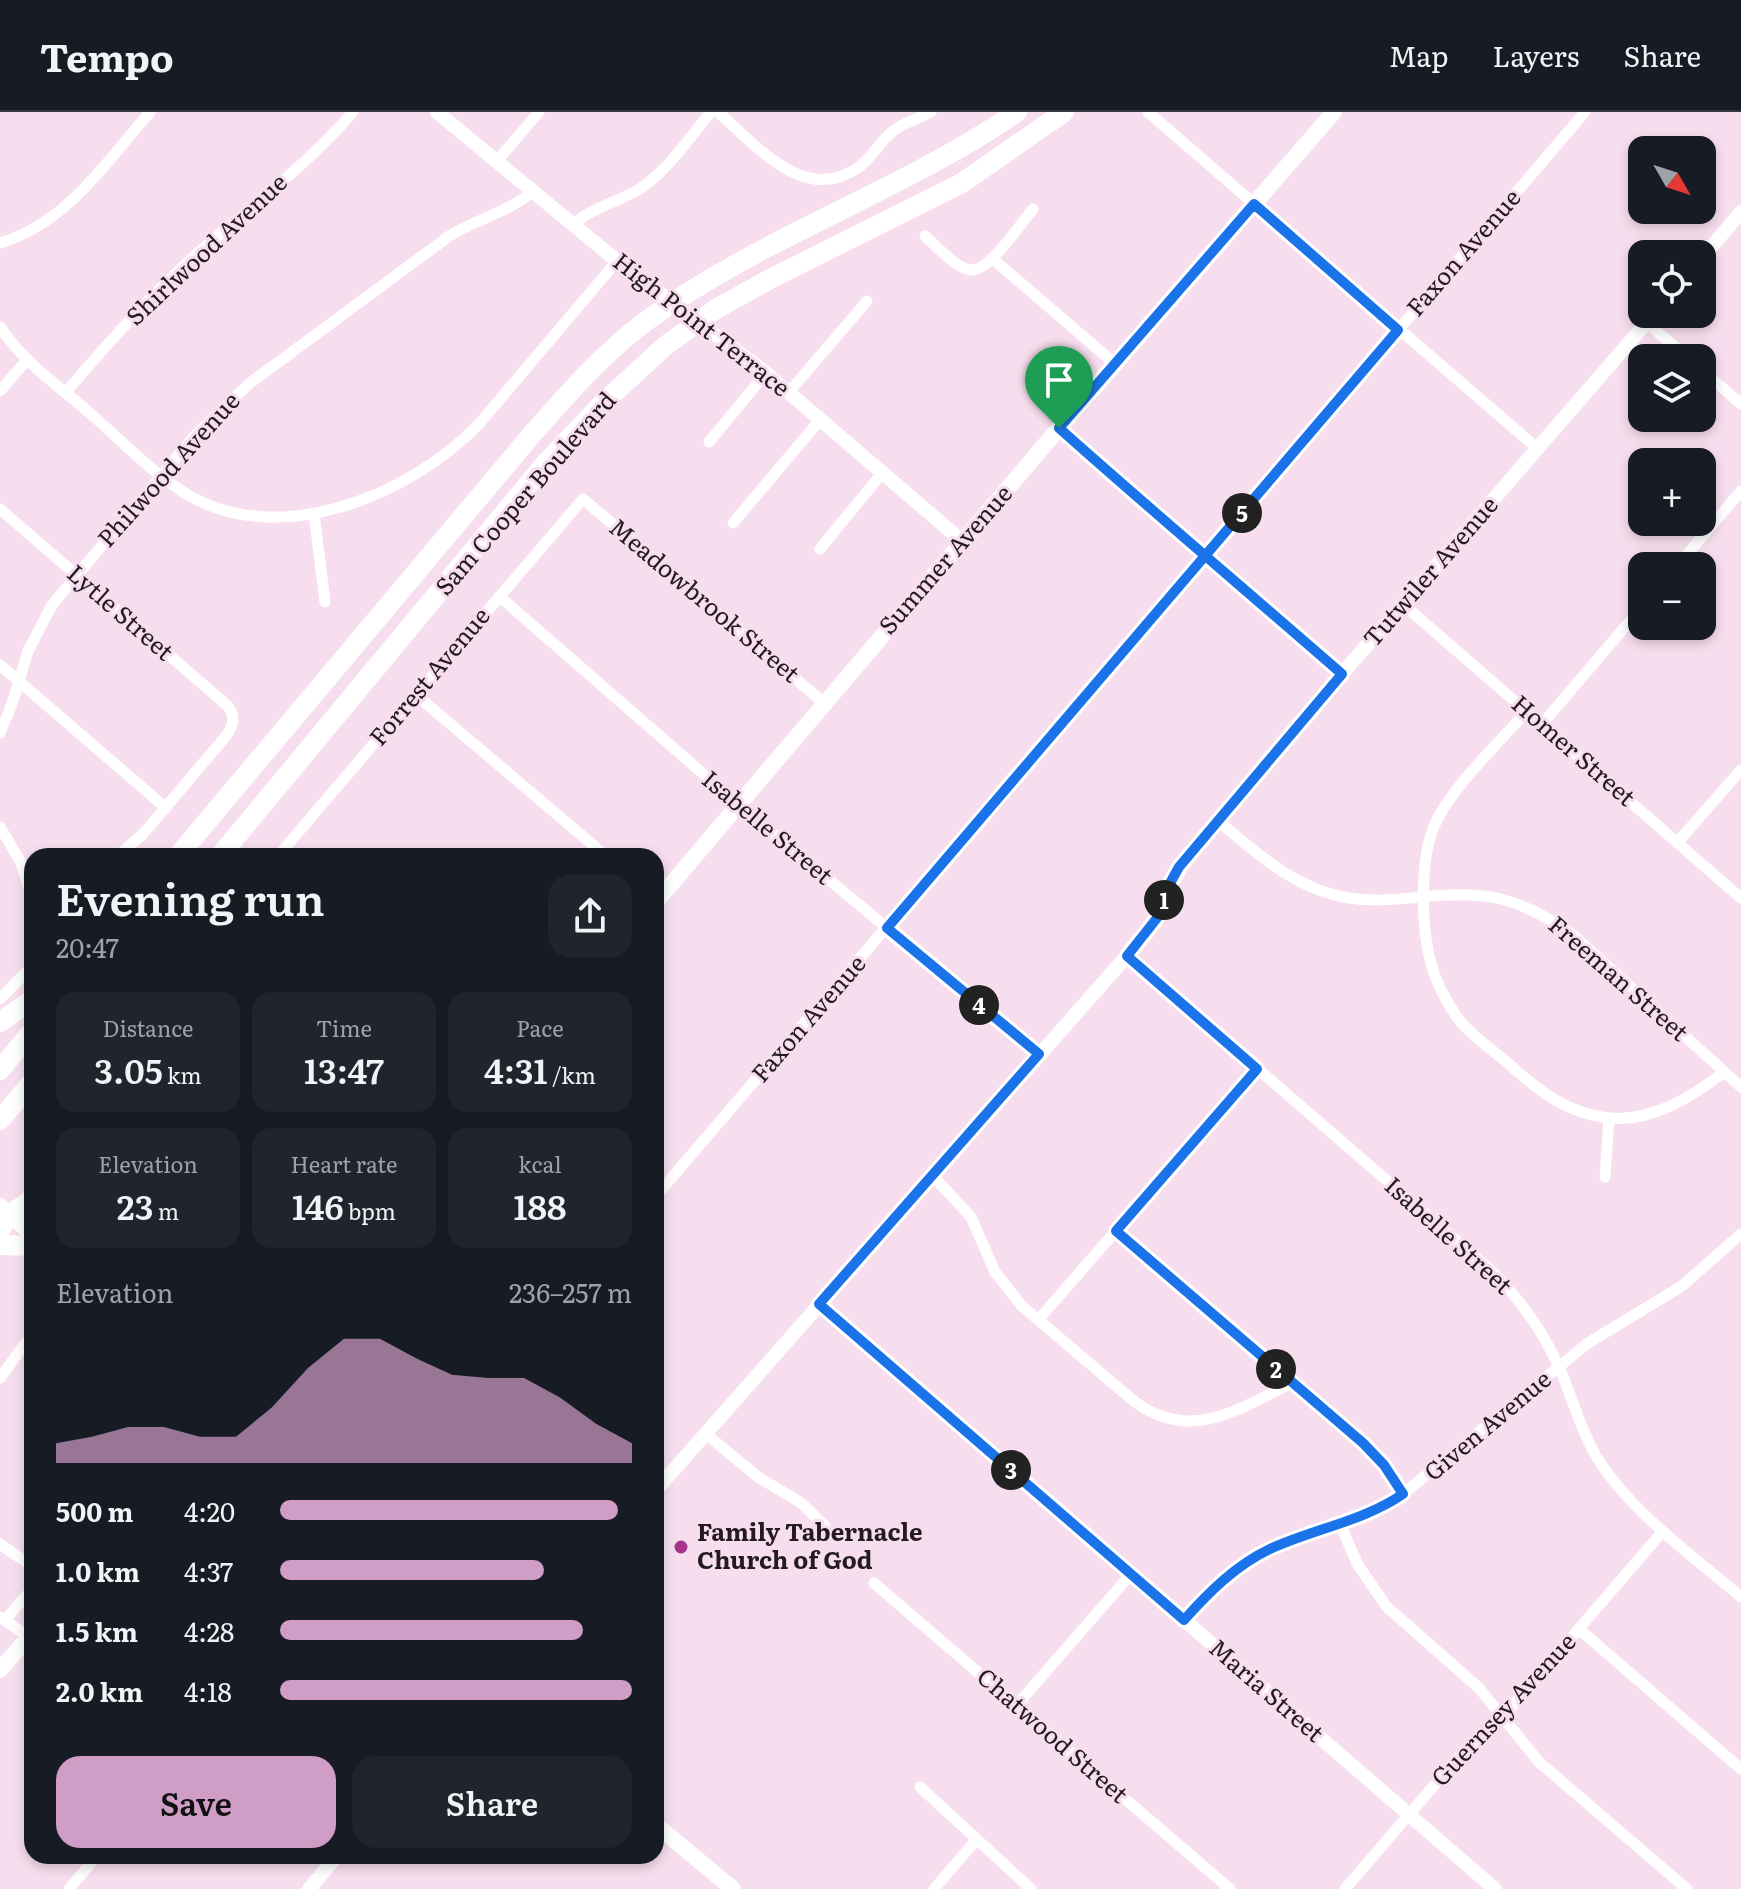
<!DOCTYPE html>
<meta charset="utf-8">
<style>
:root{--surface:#171b24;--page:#20242c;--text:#f1f3f6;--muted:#9ea1a6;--line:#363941;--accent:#d09dc7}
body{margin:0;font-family:Literata,serif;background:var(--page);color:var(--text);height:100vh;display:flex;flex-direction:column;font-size:30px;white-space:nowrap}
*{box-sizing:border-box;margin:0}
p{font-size:26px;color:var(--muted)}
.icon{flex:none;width:44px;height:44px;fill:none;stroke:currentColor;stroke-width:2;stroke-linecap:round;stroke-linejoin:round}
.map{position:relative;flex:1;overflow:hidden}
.sheet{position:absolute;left:24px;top:736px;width:640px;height:1016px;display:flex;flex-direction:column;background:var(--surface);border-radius:24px;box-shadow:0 4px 12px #0003}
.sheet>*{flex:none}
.needle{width:52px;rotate:129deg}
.tools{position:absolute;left:1628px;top:24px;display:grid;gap:16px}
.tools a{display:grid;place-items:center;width:88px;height:88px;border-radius:16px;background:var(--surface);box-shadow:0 4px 12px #0003;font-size:40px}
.pin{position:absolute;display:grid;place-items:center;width:68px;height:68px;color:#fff;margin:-82px -34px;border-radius:50% 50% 50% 0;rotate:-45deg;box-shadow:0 0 8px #0007}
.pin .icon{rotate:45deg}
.km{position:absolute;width:40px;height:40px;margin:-20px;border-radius:50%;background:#222;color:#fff;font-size:22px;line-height:40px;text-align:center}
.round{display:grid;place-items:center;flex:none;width:84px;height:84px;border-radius:24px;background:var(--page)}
.summary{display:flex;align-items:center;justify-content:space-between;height:136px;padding:0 32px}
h1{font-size:44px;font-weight:600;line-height:60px}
.metrics{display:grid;grid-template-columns:repeat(3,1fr);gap:12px;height:136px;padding:8px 32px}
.metrics div{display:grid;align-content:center;border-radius:20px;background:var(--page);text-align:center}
.metrics b{font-size:34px;font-weight:600}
.metrics small{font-size:22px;font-weight:400}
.metrics p{font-size:22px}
.chart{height:224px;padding:16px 32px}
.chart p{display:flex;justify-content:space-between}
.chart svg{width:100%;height:144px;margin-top:8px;fill:var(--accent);opacity:.7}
.action{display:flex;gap:16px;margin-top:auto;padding:16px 32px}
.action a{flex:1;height:92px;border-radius:24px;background:var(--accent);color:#111;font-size:32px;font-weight:600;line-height:92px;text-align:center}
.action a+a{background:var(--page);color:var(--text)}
ul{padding:0 32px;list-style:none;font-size:26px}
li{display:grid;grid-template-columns:128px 96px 1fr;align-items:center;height:60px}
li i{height:20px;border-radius:10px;background:var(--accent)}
header{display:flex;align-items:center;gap:48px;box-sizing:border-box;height:112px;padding:0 40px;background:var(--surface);border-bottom:2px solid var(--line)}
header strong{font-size:38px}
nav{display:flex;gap:44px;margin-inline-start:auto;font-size:28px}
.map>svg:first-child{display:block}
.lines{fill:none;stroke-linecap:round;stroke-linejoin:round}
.minor{stroke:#fff;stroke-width:11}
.tertiary{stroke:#fff;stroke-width:14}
.secondary{stroke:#fff;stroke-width:16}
.primary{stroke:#fff;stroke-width:16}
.motorway{stroke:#fff;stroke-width:20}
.route-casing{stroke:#fff;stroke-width:16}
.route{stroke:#1a73e8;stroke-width:10}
.poi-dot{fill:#a7338d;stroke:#f7deee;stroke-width:3}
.labels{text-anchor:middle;stroke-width:6;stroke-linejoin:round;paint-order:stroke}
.street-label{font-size:24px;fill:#241b21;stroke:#f7deee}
.poi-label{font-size:24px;font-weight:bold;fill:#241b21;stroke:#f7deee;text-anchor:start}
</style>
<header>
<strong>Tempo</strong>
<nav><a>Map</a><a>Layers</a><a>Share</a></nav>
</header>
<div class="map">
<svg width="1741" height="1777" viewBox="0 0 1741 1777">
<rect width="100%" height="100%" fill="#f7deee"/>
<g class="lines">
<g class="minor">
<path d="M718,0C756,33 805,94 859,55C872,45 880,30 893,19C904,10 919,7 931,0"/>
<path d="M1148,0L1538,337"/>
<path d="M496,50L539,0"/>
<path d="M573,113C593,94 621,90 644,74C670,55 690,25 711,0"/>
<path d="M925,124C937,134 955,156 971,158C989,160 1021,111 1033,97"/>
<path d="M0,131C66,112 107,49 150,0"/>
<path d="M993,147L1114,251"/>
<path d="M1647,211L1688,246"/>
<path d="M0,215C27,254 57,272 92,303C122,329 151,360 185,381C277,439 411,383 479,312L617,149"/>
<path d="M1702,258L1741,292"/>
<path d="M0,279L26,249"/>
<path d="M66,280C105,235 144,190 188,150C243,100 305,56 353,0"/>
<path d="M789,280L867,189"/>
<path d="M1059,316L1342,562"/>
<path d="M709,330L766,261"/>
<path d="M0,397L228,594C236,605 233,614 226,624L143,722L118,744"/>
<path d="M314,402L325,490"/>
<path d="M733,411L820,308"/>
<path d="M820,437L883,360"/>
<path d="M1677,454L1741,379"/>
<path d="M499,484L739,693L1039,942"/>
<path d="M1404,493L1741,786"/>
<path d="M0,553L166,696"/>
<path d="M415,582L606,744"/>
<path d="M1527,599C1499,631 1448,678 1433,717C1419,754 1421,824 1434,861C1439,876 1450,896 1460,909C1473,925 1494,939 1510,953C1539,979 1568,1002 1609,1006C1652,1010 1692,985 1724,960"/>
<path d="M1543,611L1642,495"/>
<path d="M0,621L13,589L28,539L52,493L196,322L250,271L448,125C476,107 507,101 532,80"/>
<path d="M1218,709C1258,742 1296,778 1349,786C1374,790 1397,787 1422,785C1487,778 1518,785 1572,822L1741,975"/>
<path d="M0,715L20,749L32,784"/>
<path d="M1677,731L1741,658"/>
<path d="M278,744L583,387L824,591"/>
<path d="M1127,844L1495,1162C1522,1190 1542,1218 1558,1253C1572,1283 1579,1315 1596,1344C1631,1401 1691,1442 1741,1485"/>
<path d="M0,887L32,854"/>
<path d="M933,1064L971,1105L995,1160L1022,1194L1135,1290C1192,1331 1238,1297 1292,1271"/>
<path d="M1605,1065L1609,1006"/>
<path d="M656,1084L1585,0"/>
<path d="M1116,1119L1363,1331L1384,1353L1403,1382"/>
<path d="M1039,1207L1257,957"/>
<path d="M0,1266L32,1222"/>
<path d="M706,1322L758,1365L800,1390L825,1414"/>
<path d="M1339,1410L1358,1453L1387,1495L1479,1576L1539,1650L1687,1777"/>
<path d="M0,1432L32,1454"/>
<path d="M874,1471L1230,1777"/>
<path d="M0,1505L29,1525"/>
<path d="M5,1508L32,1477"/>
<path d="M1184,1508C1217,1470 1252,1443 1299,1425C1334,1412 1372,1403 1403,1382L1588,1231L1682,1174L1741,1122"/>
<path d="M1579,1517L1741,1657"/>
<path d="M1016,1594L1131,1462"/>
<path d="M920,1675L1031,1777"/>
<path d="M69,1777L97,1744"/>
<path d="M934,1777L977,1727"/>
<path d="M1345,1777L1461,1642L1503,1605L1663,1419"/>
</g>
<g class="tertiary">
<path d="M437,0L617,149L766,261L962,429"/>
<path d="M1702,146L1741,100"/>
<path d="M819,1192L1495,1777"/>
<path d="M656,1378L1147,821C1163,796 1170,768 1189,744L1342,562L1654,202"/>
<path d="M309,1777L337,1744"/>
</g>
<g class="secondary">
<path d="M0,1094L32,1122"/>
<path d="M656,1713L733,1777"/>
</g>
<g class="primary">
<path d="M656,790L1042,336L1334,0"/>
<path d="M0,1558L32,1521"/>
</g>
<g class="motorway">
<path d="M178,744L528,327C564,286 601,243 645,210C760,125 899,81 1017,0"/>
<path d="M220,744L545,352L604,290L665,234L716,197L770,167L962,71L1064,0"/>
<path d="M0,910L32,888"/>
<path d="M0,958L32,919"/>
<path d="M0,1008L32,970"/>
<path d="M0,1118C11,1096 17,1101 32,1086"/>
<path d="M0,1133L32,1134"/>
</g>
</g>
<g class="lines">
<g class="route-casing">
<path id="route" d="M1059,316C1152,399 1248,480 1342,562L1179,755L1169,773L1157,806L1127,844L1257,957L1116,1119L1363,1331L1384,1353L1403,1382C1364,1409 1313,1417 1270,1437C1236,1453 1209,1480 1184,1508L819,1192L1039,942L887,816C1057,617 1228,418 1398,218L1254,92L1059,316"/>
</g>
<use href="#route" class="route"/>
</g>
<circle class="poi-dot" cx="681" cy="1435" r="8"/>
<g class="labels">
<g class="street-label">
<text transform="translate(207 138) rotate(-43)" y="8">Shirlwood Avenue</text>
<text transform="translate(1464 141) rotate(-49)" y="8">Faxon Avenue</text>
<text transform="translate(701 213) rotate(38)" y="8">High Point Terrace</text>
<text transform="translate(169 358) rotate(-48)" y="8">Philwood Avenue</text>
<text transform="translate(526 382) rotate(-49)" y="8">Sam Cooper Boulevard</text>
<text transform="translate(946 448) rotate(-49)" y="8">Summer Avenue</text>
<text transform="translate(1431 460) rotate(-49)" y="8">Tutwiler Avenue</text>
<text transform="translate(704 489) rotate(40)" y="8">Meadowbrook Street</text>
<text transform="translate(120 501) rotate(41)" y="8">Lytle Street</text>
<text transform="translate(430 565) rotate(-50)" y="8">Forrest Avenue</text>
<text transform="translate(1573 639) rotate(41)" y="8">Homer Street</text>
<text transform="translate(767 716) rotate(40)" y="8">Isabelle Street</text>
<text transform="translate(1618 867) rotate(41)" y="8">Freeman Street</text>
<text transform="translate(809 907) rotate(-49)" y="8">Faxon Avenue</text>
<text transform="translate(1448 1124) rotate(42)" y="8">Isabelle Street</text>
<text transform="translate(1488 1314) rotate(-40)" y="8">Given Avenue</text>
<text transform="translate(1266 1579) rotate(41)" y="8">Maria Street</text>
<text transform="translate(1504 1598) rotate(-47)" y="8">Guernsey Avenue</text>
<text transform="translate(1052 1624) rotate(41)" y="8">Chatwood Street</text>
</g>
<g class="poi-label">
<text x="697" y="1429">Family Tabernacle<tspan x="697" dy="28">Church of God</tspan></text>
</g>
</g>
</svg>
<div class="tools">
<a><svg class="needle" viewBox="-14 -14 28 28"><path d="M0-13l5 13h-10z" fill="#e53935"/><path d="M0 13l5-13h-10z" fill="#9ea1a6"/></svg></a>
<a><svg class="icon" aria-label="locate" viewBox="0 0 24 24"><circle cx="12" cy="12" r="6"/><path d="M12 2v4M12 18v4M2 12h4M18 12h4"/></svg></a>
<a><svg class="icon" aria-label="layers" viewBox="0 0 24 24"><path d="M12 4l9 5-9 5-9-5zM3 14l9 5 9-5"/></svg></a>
<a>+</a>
<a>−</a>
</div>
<div class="pin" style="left:1059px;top:316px;background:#1e9e55"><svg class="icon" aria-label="arrive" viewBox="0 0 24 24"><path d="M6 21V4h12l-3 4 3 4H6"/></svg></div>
<b class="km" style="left:1164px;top:788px">1</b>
<b class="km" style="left:1276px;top:1257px">2</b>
<b class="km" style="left:1011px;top:1358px">3</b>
<b class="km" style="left:979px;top:893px">4</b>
<b class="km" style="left:1242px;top:401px">5</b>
<section class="sheet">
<div class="summary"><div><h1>Evening run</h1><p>20:47</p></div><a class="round"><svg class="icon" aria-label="share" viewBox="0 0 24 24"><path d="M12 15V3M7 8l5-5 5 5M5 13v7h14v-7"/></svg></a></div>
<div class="metrics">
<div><p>Distance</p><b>3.05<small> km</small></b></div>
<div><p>Time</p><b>13:47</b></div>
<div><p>Pace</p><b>4:31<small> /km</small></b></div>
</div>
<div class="metrics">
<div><p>Elevation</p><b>23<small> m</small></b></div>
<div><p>Heart rate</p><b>146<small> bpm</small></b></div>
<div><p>kcal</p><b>188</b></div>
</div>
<div class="chart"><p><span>Elevation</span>236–257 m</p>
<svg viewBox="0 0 160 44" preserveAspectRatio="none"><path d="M0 44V38L10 36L20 33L30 33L40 36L50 36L60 27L70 15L80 6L90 6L100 12L110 17L120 18L130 18L140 24L150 32L160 38V44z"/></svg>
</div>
<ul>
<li><b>500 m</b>4:20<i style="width:96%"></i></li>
<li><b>1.0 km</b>4:37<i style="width:75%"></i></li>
<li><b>1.5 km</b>4:28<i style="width:86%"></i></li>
<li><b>2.0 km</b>4:18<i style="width:100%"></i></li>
</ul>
<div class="action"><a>Save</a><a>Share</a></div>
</section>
</div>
